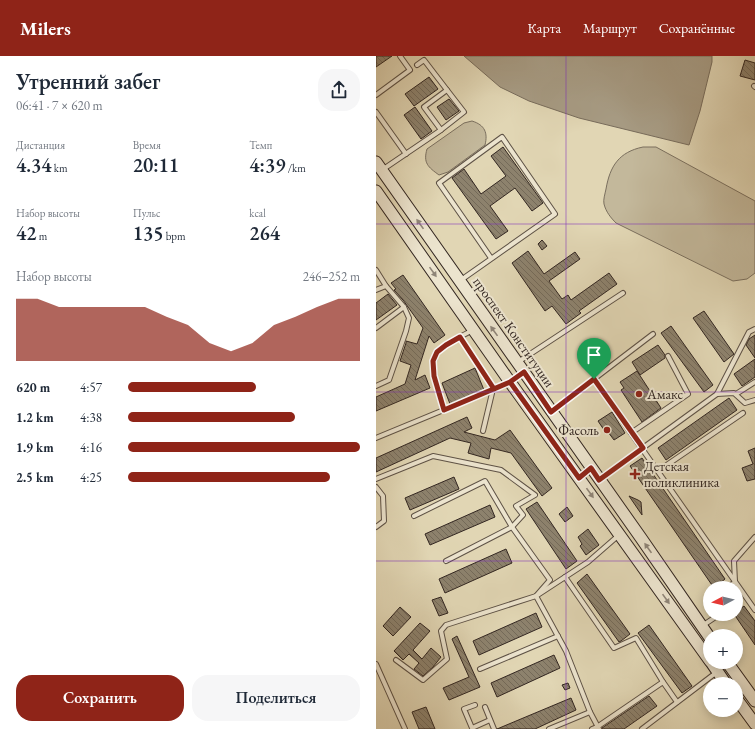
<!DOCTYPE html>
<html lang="ru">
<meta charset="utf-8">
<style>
:root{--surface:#fff;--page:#f6f6f7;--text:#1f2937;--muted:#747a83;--accent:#8f2418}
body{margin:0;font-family:"EB Garamond",serif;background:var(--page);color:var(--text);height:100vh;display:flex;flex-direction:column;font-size:15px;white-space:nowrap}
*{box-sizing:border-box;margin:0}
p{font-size:13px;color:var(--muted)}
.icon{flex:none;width:22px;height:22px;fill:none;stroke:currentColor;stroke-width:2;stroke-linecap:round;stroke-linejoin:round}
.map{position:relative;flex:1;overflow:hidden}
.drawer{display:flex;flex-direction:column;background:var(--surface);width:376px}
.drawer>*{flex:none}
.needle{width:26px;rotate:263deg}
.tools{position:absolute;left:327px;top:525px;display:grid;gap:8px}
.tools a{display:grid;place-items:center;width:40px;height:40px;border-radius:50%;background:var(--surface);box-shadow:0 2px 10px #0003;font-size:20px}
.pin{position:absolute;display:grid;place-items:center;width:34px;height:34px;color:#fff;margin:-41px -17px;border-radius:50% 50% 50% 0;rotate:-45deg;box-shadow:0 0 4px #0007}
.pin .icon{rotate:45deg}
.round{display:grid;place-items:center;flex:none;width:42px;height:42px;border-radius:16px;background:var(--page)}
.headline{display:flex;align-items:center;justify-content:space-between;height:68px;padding:0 16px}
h1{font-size:22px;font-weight:600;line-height:30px}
.stats{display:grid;grid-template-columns:repeat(3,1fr);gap:6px;height:68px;padding:4px 16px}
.stats div{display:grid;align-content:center}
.stats b{font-size:20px;font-weight:600}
.stats small{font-size:11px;font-weight:400}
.stats p{font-size:11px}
.chart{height:112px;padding:8px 16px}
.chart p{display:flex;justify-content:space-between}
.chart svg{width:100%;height:72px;margin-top:4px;fill:var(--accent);opacity:.7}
.primary-button{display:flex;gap:8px;margin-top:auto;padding:8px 16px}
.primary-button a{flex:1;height:46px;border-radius:16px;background:var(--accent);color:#fff;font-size:16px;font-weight:600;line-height:46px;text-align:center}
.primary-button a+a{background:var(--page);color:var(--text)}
ul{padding:0 16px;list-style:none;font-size:13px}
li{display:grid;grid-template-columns:64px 48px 1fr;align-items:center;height:30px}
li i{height:10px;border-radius:5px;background:var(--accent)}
header{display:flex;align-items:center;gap:24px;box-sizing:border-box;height:56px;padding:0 20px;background:var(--accent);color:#fff}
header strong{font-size:19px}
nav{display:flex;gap:22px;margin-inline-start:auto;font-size:14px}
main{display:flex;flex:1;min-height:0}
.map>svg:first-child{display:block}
.grass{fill:#c3b89b;stroke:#7a6f5e}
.water{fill:#a69a82;stroke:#786c5b}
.building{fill:url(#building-back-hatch);stroke:#322621}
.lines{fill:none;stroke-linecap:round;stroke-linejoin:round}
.service-casing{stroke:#5e5246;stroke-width:6}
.secondary-casing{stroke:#322621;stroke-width:13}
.service{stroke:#ece4ce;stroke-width:4}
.secondary{stroke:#ece4ce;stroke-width:11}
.oneway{fill:#8f8578}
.route-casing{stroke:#fff;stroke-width:8}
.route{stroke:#8f2418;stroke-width:5}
.grid{fill:none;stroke:#7b2cbf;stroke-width:1;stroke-opacity:0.55}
.poi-dot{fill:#8f2418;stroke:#ece4ce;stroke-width:1.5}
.labels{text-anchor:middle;stroke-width:4;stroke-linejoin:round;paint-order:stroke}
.street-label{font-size:14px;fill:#322621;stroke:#ece4ce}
.poi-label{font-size:14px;fill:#322621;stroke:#ece4ce;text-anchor:start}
</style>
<header>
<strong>Milers</strong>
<nav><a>Карта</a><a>Маршрут</a><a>Сохранённые</a></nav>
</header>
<main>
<section class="drawer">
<div class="headline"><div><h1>Утренний забег</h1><p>06:41 · 7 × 620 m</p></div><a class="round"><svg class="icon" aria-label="share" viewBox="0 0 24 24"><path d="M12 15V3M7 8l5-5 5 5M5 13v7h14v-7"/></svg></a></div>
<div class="stats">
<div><p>Дистанция</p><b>4.34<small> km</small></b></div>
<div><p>Время</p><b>20:11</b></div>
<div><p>Темп</p><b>4:39<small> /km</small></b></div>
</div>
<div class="stats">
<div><p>Набор высоты</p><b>42<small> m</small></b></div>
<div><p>Пульс</p><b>135<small> bpm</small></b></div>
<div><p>kcal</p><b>264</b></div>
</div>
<div class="chart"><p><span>Набор высоты</span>246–252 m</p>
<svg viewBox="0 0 160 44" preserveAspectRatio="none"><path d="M0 44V6L10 6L20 11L30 11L40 11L50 11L60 11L70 17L80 22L90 33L100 38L110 33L120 22L130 17L140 11L150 6L160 6V44z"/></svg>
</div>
<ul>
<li><b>620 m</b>4:57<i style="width:55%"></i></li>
<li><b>1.2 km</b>4:38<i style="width:72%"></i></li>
<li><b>1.9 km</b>4:16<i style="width:100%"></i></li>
<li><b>2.5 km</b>4:25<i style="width:87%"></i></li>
</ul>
<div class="primary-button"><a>Сохранить</a><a>Поделиться</a></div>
</section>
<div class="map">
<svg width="379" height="673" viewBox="0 0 379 673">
<defs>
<pattern id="building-back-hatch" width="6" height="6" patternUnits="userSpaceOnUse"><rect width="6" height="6" fill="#8d826d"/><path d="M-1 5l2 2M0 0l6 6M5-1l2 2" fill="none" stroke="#746a59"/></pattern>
</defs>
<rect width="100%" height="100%" fill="#e1d6b4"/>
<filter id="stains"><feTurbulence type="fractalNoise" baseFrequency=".005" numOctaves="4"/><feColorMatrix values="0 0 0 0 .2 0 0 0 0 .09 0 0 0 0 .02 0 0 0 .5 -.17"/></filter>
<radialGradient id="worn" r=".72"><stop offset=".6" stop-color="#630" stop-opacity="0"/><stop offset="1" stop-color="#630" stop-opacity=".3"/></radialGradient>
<g class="grass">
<path d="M96,65C109,69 112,77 109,89L72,116L63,119C52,111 47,107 51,93L88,67Z"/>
<path d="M267,91H280L379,145V217L371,223L357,225L240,167C235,162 230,156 228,148C227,144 229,138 230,133C234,110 243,96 267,91Z"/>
</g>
<path class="water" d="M88,0H336V6L324,55L313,89L203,62L153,45L124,31Z"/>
<g class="building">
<path d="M0,0H16L0,11Z"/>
<path d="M369,4L379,7V24L364,20Z"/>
<path d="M53,21L62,33L38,50L29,38Z"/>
<path d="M73,43L83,55L70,64L61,51Z"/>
<path d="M39,51L56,75L45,83L28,59Z"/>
<path d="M127,91L167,147L156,155L139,132L114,150L132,175L120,183L76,122L88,113L105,138L130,120L115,100Z"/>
<path d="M166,184L171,190L166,194L162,188Z"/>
<path d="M152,195L168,218L199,196L204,203L173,225L186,243L192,239L195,244L233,217L241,228L203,255L205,257L190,268L176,250L169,255L136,207Z"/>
<path d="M27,219L69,279L58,287L53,280L39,324L49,319L54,332L0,355V341L29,328L35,309L24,305L30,287V285L41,288L47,272L27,244L18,234L20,233L15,227Z"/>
<path d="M12,238L21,249L0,264V247Z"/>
<path d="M328,255L358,298L348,306L317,262Z"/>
<path d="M295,270L337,329L328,336L285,277Z"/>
<path d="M379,279V302L370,289L373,283Z"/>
<path d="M282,289L289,299V302L264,319L256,306Z"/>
<path d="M379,303V321L366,330L358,318Z"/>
<path d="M99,312L108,334L74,348L66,327Z"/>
<path d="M261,315L285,352L266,366L245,334L248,332L244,326Z"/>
<path d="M353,342L361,354L290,404L282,392Z"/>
<path d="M236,356L249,377L238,384L232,376L230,377L222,365Z"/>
<path d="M91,361L96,372L88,376L119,384L134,374L176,432L166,440L135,397L115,392L113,403L92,397L95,387L74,382L0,416V402Z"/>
<path d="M379,392V423L371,425L366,412L377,408L372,395Z"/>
<path d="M266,402L349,523L338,532L254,410Z"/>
<path d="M78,421L83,433L34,454L29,442Z"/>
<path d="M253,440L262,444L265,446L266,459Z"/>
<path d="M161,446L201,505L190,513L150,453Z"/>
<path d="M114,449L119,461L54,489L49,478Z"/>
<path d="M191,451L197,460L189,466L183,458Z"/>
<path d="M212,473L223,489L210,499L204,490L206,488L202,481Z"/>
<path d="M130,493L136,507L69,537L63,523Z"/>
<path d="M211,518L254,578L245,585L243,586L201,527Z"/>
<path d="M65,541L72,557L63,560L56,544Z"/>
<path d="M368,550L379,565V589L358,558H360V556Z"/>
<path d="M24,551L35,561L17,580L7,570Z"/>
<path d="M160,557L166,571L103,599L97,585Z"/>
<path d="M44,567L54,575L37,594L46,603L55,592L65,601L57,611L47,620L38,613L43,607L33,598L27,604L18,595Z"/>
<path d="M273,569L316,630L306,637L262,577Z"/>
<path d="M81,580L104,631L73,644L67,632L93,621L76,583Z"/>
<path d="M178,599L184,612L121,641L115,627Z"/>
<path d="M192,627L194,632L189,634L186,629Z"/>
<path d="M273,640L281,650L248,673H226V672Z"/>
<path d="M195,642L200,654L159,673H121Z"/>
<path d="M50,651L59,673H43L36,656Z"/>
</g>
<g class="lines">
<g class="service-casing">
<g id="service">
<path d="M378,30L379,31"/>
<path d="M0,39L34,14L24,0"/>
<path d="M0,56L30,98"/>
<path d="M65,74L88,56L71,34"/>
<path d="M6,114L65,74L48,51L71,34L48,4L41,9"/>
<path d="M0,214L10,230L0,234"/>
<path d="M85,224L179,158L126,81L63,127L115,202"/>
<path d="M0,272L28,251L10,230"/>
<path d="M84,281L118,333"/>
<path d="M292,300L312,338L255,377L379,554"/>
<path d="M142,306L247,237"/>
<path d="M218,323L255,377"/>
<path d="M0,330L13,324L30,275L33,262L28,251"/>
<path d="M341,338L358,337L369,347L379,344"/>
<path d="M360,338L379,326"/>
<path d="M68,354C64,339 51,308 62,296C70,287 86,280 97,274"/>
<path d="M176,355L277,278"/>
<path d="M107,375L117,333"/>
<path d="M0,382L133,327"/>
<path d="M282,415L367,357"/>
<path d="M0,423L57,400L125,414L159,439L140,450L147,459L136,471L109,425L38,460"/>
<path d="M224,423L341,338L373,276L379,273"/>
<path d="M0,431L7,440L8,465L0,471"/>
<path d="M189,521L238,592L260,582L287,626"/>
<path d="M351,532L359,526L358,505L379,481"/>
<path d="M326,570L344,558"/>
<path d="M20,604L47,624L71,603L65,575L70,569L160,540L174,524L136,471L70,505"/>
<path d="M0,608L29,673"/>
<path d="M104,613L182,580"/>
<path d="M99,649L88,653L96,672L114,664"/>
<path d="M109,651L118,673"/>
<path d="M173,673L214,656"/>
<path d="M216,673L221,671L287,626L301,646"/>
<path d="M223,673L214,656L190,595L160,540L212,506L243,479"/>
<path d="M266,673L341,616"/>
</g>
</g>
<g class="secondary-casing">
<g id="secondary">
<path d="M0,106L265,482L334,582"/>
<path d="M0,135L134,326L334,605"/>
<path d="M335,606L350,628"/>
<path d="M351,606L379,645"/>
<path d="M360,642L379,668"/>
</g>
</g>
<use href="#service" class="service"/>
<use href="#secondary" class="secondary"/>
</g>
<defs><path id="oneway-solid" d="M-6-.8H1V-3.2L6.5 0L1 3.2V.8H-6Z"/></defs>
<g class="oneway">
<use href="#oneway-solid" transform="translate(44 168) rotate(-125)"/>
<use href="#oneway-solid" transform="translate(57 216) rotate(55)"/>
<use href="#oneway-solid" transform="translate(118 275) rotate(-126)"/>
<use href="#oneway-solid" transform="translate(214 437) rotate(54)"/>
<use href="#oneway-solid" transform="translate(272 492) rotate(-125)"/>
<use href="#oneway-solid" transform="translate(290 543) rotate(55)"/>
</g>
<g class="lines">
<g class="route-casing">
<path id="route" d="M218,323L175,356L148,316L134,326L118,333L84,281L70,289L61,296L57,305L58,320L68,354L134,326L203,422L215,412L223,424L267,392L218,323"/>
</g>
<use href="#route" class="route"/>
</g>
<path class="grid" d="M190,0V673M0,168H379M0,336H379M0,505H379"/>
<g class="poi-dot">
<circle cx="263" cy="338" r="4"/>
<circle cx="231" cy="374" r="4"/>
<path d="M257 412h4v4h4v4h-4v4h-4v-4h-4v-4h4z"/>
</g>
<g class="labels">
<g class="street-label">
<text transform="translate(138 276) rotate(55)" y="5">проспект Конституции</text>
</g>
<g class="poi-label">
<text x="271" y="343">Амакс</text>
<text x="223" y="379" text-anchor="end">Фасоль</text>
<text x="268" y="415">Детская<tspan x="268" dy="16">поликлиника</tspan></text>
</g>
</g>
<rect width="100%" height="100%" filter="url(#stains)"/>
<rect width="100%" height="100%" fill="url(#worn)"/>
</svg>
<div class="tools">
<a><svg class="needle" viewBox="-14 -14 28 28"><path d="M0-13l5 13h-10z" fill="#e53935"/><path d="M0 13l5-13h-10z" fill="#747a83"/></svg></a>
<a>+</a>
<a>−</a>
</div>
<div class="pin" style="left:218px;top:323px;background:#1e9e55"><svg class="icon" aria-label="arrive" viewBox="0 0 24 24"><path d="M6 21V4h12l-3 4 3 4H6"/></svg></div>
</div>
</main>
